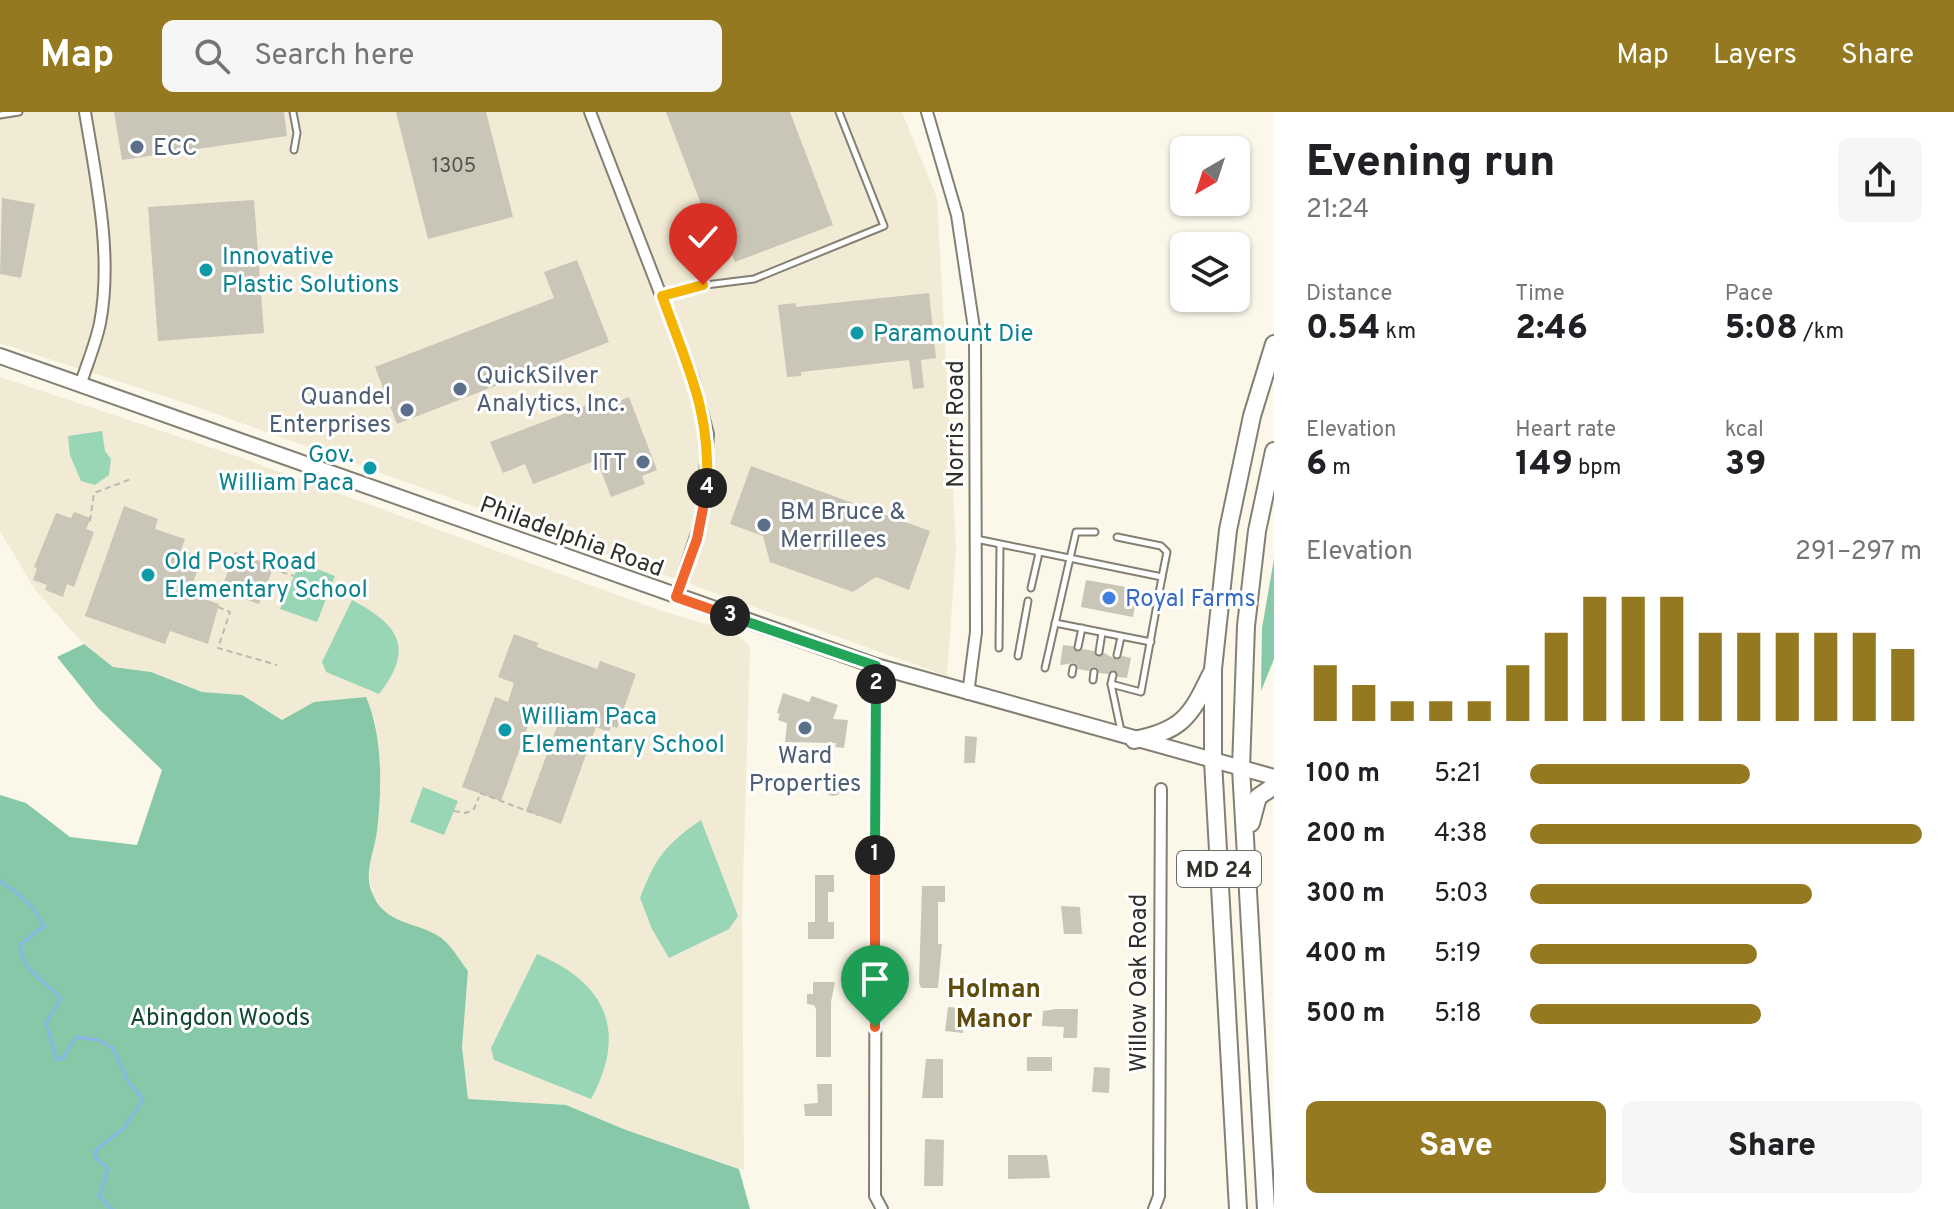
<!DOCTYPE html>
<meta charset="utf-8">
<style>
:root{--surface:#fff;--page:#f6f6f6;--text:#202124;--muted:#757577;--accent:#947921}
body{margin:0;font-family:Overpass,sans-serif;background:var(--page);color:var(--text);height:100vh;display:flex;flex-direction:column;font-size:30px;white-space:nowrap}
*{box-sizing:border-box;margin:0}
p{font-size:26px;color:var(--muted)}
.icon{flex:none;width:44px;height:44px;fill:none;stroke:currentColor;stroke-width:2;stroke-linecap:round;stroke-linejoin:round}
.map{position:relative;flex:1;overflow:hidden}
.details{display:flex;flex-direction:column;background:var(--surface);width:680px}
.details>*{flex:none}
.needle{width:52px;rotate:219deg}
.fabs{position:absolute;left:1170px;top:24px;display:grid;gap:16px}
.fabs a{display:grid;place-items:center;width:80px;height:80px;border-radius:12px;background:var(--surface);box-shadow:0 2px 6px #0004;font-size:40px}
.pin{position:absolute;display:grid;place-items:center;width:68px;height:68px;color:#fff;margin:-82px -34px;border-radius:50% 50% 50% 0;rotate:-45deg;box-shadow:0 0 8px #0007}
.pin .icon{rotate:45deg}
.km{position:absolute;width:40px;height:40px;margin:-20px;border-radius:50%;background:#222;color:#fff;font-size:22px;line-height:40px;text-align:center}
.round{display:grid;place-items:center;flex:none;width:84px;height:84px;border-radius:12px;background:var(--page)}
.overview{display:flex;align-items:center;justify-content:space-between;height:136px;padding:0 32px}
h1{font-size:44px;font-weight:800;line-height:60px}
.stats{display:grid;grid-template-columns:repeat(3,1fr);gap:12px;height:136px;padding:8px 32px}
.stats div{display:grid;align-content:center}
.stats b{font-size:34px;font-weight:800}
.stats small{font-size:22px;font-weight:400}
.stats p{font-size:22px}
.chart{height:224px;padding:16px 32px}
.chart p{display:flex;justify-content:space-between}
.chart svg{width:100%;height:144px;margin-top:8px;stroke:var(--accent);stroke-width:6}
.action{display:flex;gap:16px;margin-top:auto;padding:16px 32px}
.action a{flex:1;height:92px;border-radius:12px;background:var(--accent);color:#fff;font-size:32px;font-weight:800;line-height:92px;text-align:center}
.action a+a{background:var(--page);color:var(--text)}
ul{padding:0 32px;list-style:none;font-size:26px}
li{display:grid;grid-template-columns:128px 96px 1fr;align-items:center;height:60px}
li i{height:20px;border-radius:10px;background:var(--accent)}
header{display:flex;align-items:center;gap:48px;box-sizing:border-box;height:112px;padding:0 40px;background:var(--accent);color:#fff}
header strong{font-size:38px}
nav{display:flex;gap:44px;margin-inline-start:auto;font-size:28px}
.search{width:560px;height:72px;background:var(--page);display:flex;align-items:center;gap:20px;box-sizing:border-box;padding:0 28px;border-radius:12px;color:var(--muted);font-size:30px}
main{display:flex;flex:1;min-height:0}
.map>svg:first-child{display:block}
.built{fill:#f1ebd5}
.green{fill:#98d6b6}
.forest{fill:#86c8a7}
.lines{fill:none;stroke-linecap:round;stroke-linejoin:round}
.stream{stroke:#8ab6e5;stroke-width:3}
.building{fill:#c9c5b7}
.service-casing{stroke:#838073;stroke-width:9}
.minor-casing{stroke:#838073;stroke-width:14}
.secondary-casing{stroke:#838073;stroke-width:18}
.trunk-casing{stroke:#838073;stroke-width:20}
.path{stroke:#bdbaae;stroke-width:2;stroke-dasharray:6 4;stroke-linecap:butt}
.service{stroke:#fff;stroke-width:5}
.minor{stroke:#fff;stroke-width:10}
.secondary{stroke:#fff;stroke-width:14}
.trunk{stroke:#fff;stroke-width:16}
.split-1-casing{stroke:#fff;stroke-width:16}
.split-2-casing{stroke:#fff;stroke-width:16}
.split-3-casing{stroke:#fff;stroke-width:16}
.split-4-casing{stroke:#fff;stroke-width:16}
.split-5-casing{stroke:#fff;stroke-width:16}
.split-6-casing{stroke:#fff;stroke-width:16}
.split-1{stroke:#f0652b;stroke-width:10}
.split-2{stroke:#22a559;stroke-width:10}
.split-3{stroke:#22a559;stroke-width:10}
.split-4{stroke:#f0652b;stroke-width:10}
.split-5{stroke:#f5b400;stroke-width:10}
.split-6{stroke:#f5b400;stroke-width:10}
.service-dot{fill:#5c6f8a;stroke:#fff;stroke-width:3}
.culture-dot{fill:#0f9aa8;stroke:#fff;stroke-width:3}
.shop-dot{fill:#3f7fe0;stroke:#fff;stroke-width:3}
.labels{text-anchor:middle;stroke-width:6;stroke-linejoin:round;paint-order:stroke}
.number-label{font-size:20px;fill:#56544c}
.shield{fill:#fff;stroke:#6e6d69;stroke-width:2}
.shield-label{font-size:22px;font-weight:bold;fill:#302f29}
.service-label{font-size:24px;fill:#4e5e75;stroke:#fff;text-anchor:start}
.culture-label{font-size:24px;fill:#0d838f;stroke:#fff;text-anchor:start}
.street-label{font-size:24px;fill:#302f29;stroke:#fff}
.shop-label{font-size:24px;fill:#366cbe;stroke:#fff;text-anchor:start}
.park-label{font-size:24px;fill:#124731;stroke:#fff}
.neighbourhood-label{font-size:26px;font-weight:bold;fill:#5e4c0d;stroke:#fff}
</style>
<header>
<strong>Map</strong>
<div class="search"><svg class="icon" aria-label="search" viewBox="0 0 24 24"><circle cx="10" cy="10" r="6"/><path d="M15 15l6 6"/></svg>Search here</div>
<nav><a>Map</a><a>Layers</a><a>Share</a></nav>
</header>
<main>
<div class="map">
<svg width="1274" height="1097" viewBox="0 0 1274 1097">
<rect width="100%" height="100%" fill="#fbf7e9"/>
<g class="built">
<path d="M0,0H902L937,86L956,436L947,564L191,293L0,231Z"/>
<path d="M0,265L242,346L653,496L735,521L750,534L742,801L744,1058L626,1018L566,993L468,987L462,935L468,859L445,828L388,804L373,784L367,751L376,722L379,673L375,606L314,590L282,608L242,583L202,580L151,560L113,555L84,532L36,479L0,419Z"/>
</g>
<g class="green">
<path d="M102,319L105,339L111,347L109,363L95,373L81,369L70,343L68,324Z"/>
<path d="M300,450L335,464L317,510L280,497Z"/>
<path d="M352,488C399,513 415,536 379,582L326,560L322,550Z"/>
<path d="M423,675L458,689L444,723L410,710Z"/>
<path d="M701,708L738,804L729,817L669,846L652,817L640,786C655,746 666,732 701,708Z"/>
<path d="M537,842C606,871 628,919 591,987L494,948L491,936Z"/>
</g>
<g class="forest">
<path d="M1274,447V547L1261,579L1262,516Z"/>
<path d="M84,532L113,555L151,560L202,580L242,583L282,608L314,590L366,585C383,624 382,677 377,719C374,743 362,762 374,785C389,816 424,809 446,830C454,838 461,850 468,859L462,935L468,987L566,993L626,1018L739,1057L750,1097H0V683L26,691L70,725L137,733L162,658L98,596L57,545Z"/>
</g>
<g class="lines">
<path class="stream" d="M0,769C19,782 34,793 44,814L21,832C18,857 47,869 61,887L46,911L57,948L63,946L76,925L99,928L113,936L128,969L143,987L124,1016L96,1038L95,1045L108,1057L99,1084L112,1097"/>
</g>
<g class="building">
<path d="M114,0H284L287,24L122,48Z"/>
<path d="M396,0H486L513,105L428,127Z"/>
<path d="M666,0H790L833,113L735,150L731,141L721,145Z"/>
<path d="M2,86L35,92L21,166L0,162Z"/>
<path d="M254,88L264,221L158,229L148,95Z"/>
<path d="M577,148L609,230L397,312L375,255L554,186L544,160Z"/>
<path d="M929,181L936,246L921,248L924,276L913,277L909,248L801,260V264L787,265L778,193L796,191V195Z"/>
<path d="M611,284L614,291L629,285L657,358L642,364L645,372L611,385L597,348L533,372L525,352L503,361L490,330Z"/>
<path d="M751,354L930,419L909,478L876,465L853,480L770,450L763,424L730,412Z"/>
<path d="M124,394L158,407L155,417L185,427L181,438L202,445L189,482L219,492L208,532L170,519L165,532L85,504Z"/>
<path d="M74,400L91,406L86,417L94,420L74,475L67,472L63,485L45,478L47,473L33,468L37,456L34,455L56,401L71,406Z"/>
<path d="M235,440L274,454L259,492L221,478Z"/>
<path d="M1086,468L1138,477L1133,505L1081,495Z"/>
<path d="M514,522L538,531L537,535L597,557L600,549L636,562L617,616L611,614L609,620L596,615L561,712L526,699L559,609L533,600L501,689L462,675L495,585L508,590L514,571L498,565Z"/>
<path d="M1063,533L1073,534L1078,540L1083,537L1094,539L1097,545L1104,541L1117,548L1122,544L1131,546L1127,566L1118,565L1113,558L1108,562L1099,561L1095,555L1089,559L1078,557L1075,551L1060,553Z"/>
<path d="M783,581L809,590L812,584L838,593L833,607L848,608L844,636L835,635L836,631L785,630L787,611L778,608L780,602L777,601Z"/>
<path d="M965,624L977,625L975,651H964Z"/>
<circle cx="833" cy="674" r="10"/>
<path d="M815,763H834V780H828V810H834V827H808V810H815Z"/>
<path d="M922,774H945V790H938V832H942L938,876H921L919,870Z"/>
<path d="M1061,794L1080,795L1082,822H1064Z"/>
<path d="M813,870H835L831,890V945H816V897L814,893L807,892V882H813Z"/>
<path d="M948,895L960,896L959,903H965L963,921L945,919Z"/>
<path d="M1056,897H1078L1077,926H1063L1064,915L1042,914L1043,899Z"/>
<rect x="1027" y="945" width="25" height="14"/>
<path d="M926,947H943V986H922Z"/>
<path d="M1094,955L1110,956L1109,981L1092,980Z"/>
<path d="M817,972H832V1004H805L804,992L818,991Z"/>
<path d="M925,1027L944,1028L943,1074H924Z"/>
<path d="M1008,1043H1047L1050,1066L1008,1067Z"/>
</g>
<g class="lines">
<g class="service-casing">
<g id="service">
<path d="M293,0L297,21L294,38"/>
<path d="M0,3L19,0"/>
<path d="M662,184L706,173L754,167L884,114L839,0"/>
<path d="M1117,425L1161,434L1167,440L1162,465"/>
<path d="M976,427L1162,465L1141,580L1111,572"/>
<path d="M1031,476L1039,441"/>
<path d="M1055,511L1151,530"/>
<path d="M1078,535L1082,516"/>
<path d="M999,536L1000,433"/>
<path d="M1099,540L1102,521"/>
<path d="M1117,543L1121,525"/>
<path d="M1018,544L1028,489"/>
<path d="M1045,556L1076,420H1095"/>
<path d="M1072,562L1073,556"/>
<path d="M1113,563L1111,572L1121,619"/>
<path d="M1093,568L1094,560"/>
</g>
</g>
<g class="minor-casing">
<g id="minor">
<path d="M590,0L693,266L708,322L702,406L676,485"/>
<path d="M927,0L957,103L975,223L976,520L968,582"/>
<path d="M81,271C87,252 96,231 100,211C113,143 96,67 85,0"/>
<path d="M876,554L875,1084L882,1097"/>
<path d="M1154,1097L1159,1084L1161,677"/>
</g>
</g>
<g class="secondary-casing">
<path id="secondary" d="M0,244L876,554L1274,665"/>
</g>
<g class="trunk-casing">
<g id="trunk">
<path d="M1134,628C1182,619 1191,604 1211,562"/>
<path d="M1251,711L1258,685L1274,674"/>
<path d="M1238,1097L1213,649V557L1228,418L1252,304L1274,232"/>
<path d="M1266,1097L1241,656L1246,514L1257,419L1274,339"/>
</g>
</g>
<g class="path">
<path d="M90,409L94,381L131,367"/>
<path d="M272,457L294,464"/>
<path d="M218,495L230,500L218,536L277,553"/>
<path d="M480,681L538,703"/>
<path d="M454,699L466,701L474,697L479,685"/>
</g>
<use href="#service" class="service"/>
<use href="#minor" class="minor"/>
<use href="#secondary" class="secondary"/>
<use href="#trunk" class="trunk"/>
</g>
<g class="lines">
<g class="split-1-casing">
<path id="split-1" d="M875,743V915"/>
</g>
<g class="split-2-casing">
<path id="split-2" d="M875,743L876,572"/>
</g>
<g class="split-3-casing">
<path id="split-3" d="M730,504L876,554V572"/>
</g>
<g class="split-4-casing">
<path id="split-4" d="M707,376L697,427L676,485L730,504"/>
</g>
<g class="split-5-casing">
<path id="split-5" d="M672,211C695,272 710,310 707,376"/>
</g>
<g class="split-6-casing">
<path id="split-6" d="M672,211L662,184L703,173"/>
</g>
<use href="#split-1" class="split-1"/>
<use href="#split-2" class="split-2"/>
<use href="#split-3" class="split-3"/>
<use href="#split-4" class="split-4"/>
<use href="#split-5" class="split-5"/>
<use href="#split-6" class="split-6"/>
</g>
<g class="service-dot">
<circle cx="137" cy="35" r="8"/>
<circle cx="460" cy="277" r="8"/>
<circle cx="407" cy="298" r="8"/>
<circle cx="643" cy="350" r="8"/>
<circle cx="764" cy="413" r="8"/>
<circle cx="805" cy="616" r="8"/>
</g>
<g class="culture-dot">
<circle cx="206" cy="158" r="8"/>
<circle cx="857" cy="221" r="8"/>
<circle cx="370" cy="356" r="8"/>
<circle cx="148" cy="463" r="8"/>
<circle cx="505" cy="618" r="8"/>
</g>
<circle class="shop-dot" cx="1109" cy="486" r="8"/>
<g class="labels">
<g class="number-label">
<text x="454" y="60">1305</text>
</g>
<rect class="shield" x="1177" y="739" width="84" height="36" rx="6"/>
<g class="shield-label">
<text x="1219" y="765">MD 24</text>
</g>
<g class="service-label">
<text x="153" y="43">ECC</text>
<text x="476" y="271">QuickSilver<tspan x="476" dy="28">Analytics, Inc.</tspan></text>
<text x="391" y="292" text-anchor="end">Quandel<tspan x="391" dy="28">Enterprises</tspan></text>
<text x="627" y="358" text-anchor="end">ITT</text>
<text x="780" y="407">BM Bruce &amp;<tspan x="780" dy="28">Merrillees</tspan></text>
<text x="805" y="651" text-anchor="middle">Ward<tspan x="805" dy="28">Properties</tspan></text>
</g>
<g class="culture-label">
<text x="222" y="152">Innovative<tspan x="222" dy="28">Plastic Solutions</tspan></text>
<text x="873" y="229">Paramount Die</text>
<text x="354" y="350" text-anchor="end">Gov.<tspan x="354" dy="28">William Paca</tspan></text>
<text x="164" y="457">Old Post Road<tspan x="164" dy="28">Elementary School</tspan></text>
<text x="521" y="612">William Paca<tspan x="521" dy="28">Elementary School</tspan></text>
</g>
<g class="street-label">
<text transform="translate(955 312) rotate(-90)" y="8">Norris Road</text>
<text transform="translate(572 424) rotate(20)" y="8">Philadelphia Road</text>
<text transform="translate(1138 871) rotate(-90)" y="8">Willow Oak Road</text>
</g>
<g class="shop-label">
<text x="1125" y="494">Royal Farms</text>
</g>
<g class="park-label">
<text x="220" y="913">Abingdon Woods</text>
</g>
<g class="neighbourhood-label">
<text x="994" y="885">Holman<tspan x="994" dy="30">Manor</tspan></text>
</g>
</g>
</svg>
<div class="fabs">
<a><svg class="needle" viewBox="-14 -14 28 28"><path d="M0-13l5 13h-10z" fill="#e53935"/><path d="M0 13l5-13h-10z" fill="#757577"/></svg></a>
<a><svg class="icon" aria-label="layers" viewBox="0 0 24 24"><path d="M12 4l9 5-9 5-9-5zM3 14l9 5 9-5"/></svg></a>
</div>
<div class="pin" style="left:875px;top:915px;background:#1e9e55"><svg class="icon" aria-label="arrive" viewBox="0 0 24 24"><path d="M6 21V4h12l-3 4 3 4H6"/></svg></div>
<div class="pin" style="left:703px;top:173px;background:#d93025"><svg class="icon" aria-label="check" viewBox="0 0 24 24"><path d="M5 12l5 5 9-10"/></svg></div>
<b class="km" style="left:875px;top:743px">1</b>
<b class="km" style="left:876px;top:572px">2</b>
<b class="km" style="left:730px;top:504px">3</b>
<b class="km" style="left:707px;top:376px">4</b>
</div>
<section class="details">
<div class="overview"><div><h1>Evening run</h1><p>21:24</p></div><a class="round"><svg class="icon" aria-label="share" viewBox="0 0 24 24"><path d="M12 15V3M7 8l5-5 5 5M5 13v7h14v-7"/></svg></a></div>
<div class="stats">
<div><p>Distance</p><b>0.54<small> km</small></b></div>
<div><p>Time</p><b>2:46</b></div>
<div><p>Pace</p><b>5:08<small> /km</small></b></div>
</div>
<div class="stats">
<div><p>Elevation</p><b>6<small> m</small></b></div>
<div><p>Heart rate</p><b>149<small> bpm</small></b></div>
<div><p>kcal</p><b>39</b></div>
</div>
<div class="chart"><p><span>Elevation</span>291–297 m</p>
<svg viewBox="0 0 160 44" preserveAspectRatio="none"><path d="M5 44V27M15 44V33M25 44V38M35 44V38M45 44V38M55 44V27M65 44V17M75 44V6M85 44V6M95 44V6M105 44V17M115 44V17M125 44V17M135 44V17M145 44V17M155 44V22"/></svg>
</div>
<ul>
<li><b>100 m</b>5:21<i style="width:56%"></i></li>
<li><b>200 m</b>4:38<i style="width:100%"></i></li>
<li><b>300 m</b>5:03<i style="width:72%"></i></li>
<li><b>400 m</b>5:19<i style="width:58%"></i></li>
<li><b>500 m</b>5:18<i style="width:59%"></i></li>
</ul>
<div class="action"><a>Save</a><a>Share</a></div>
</section>
</main>
